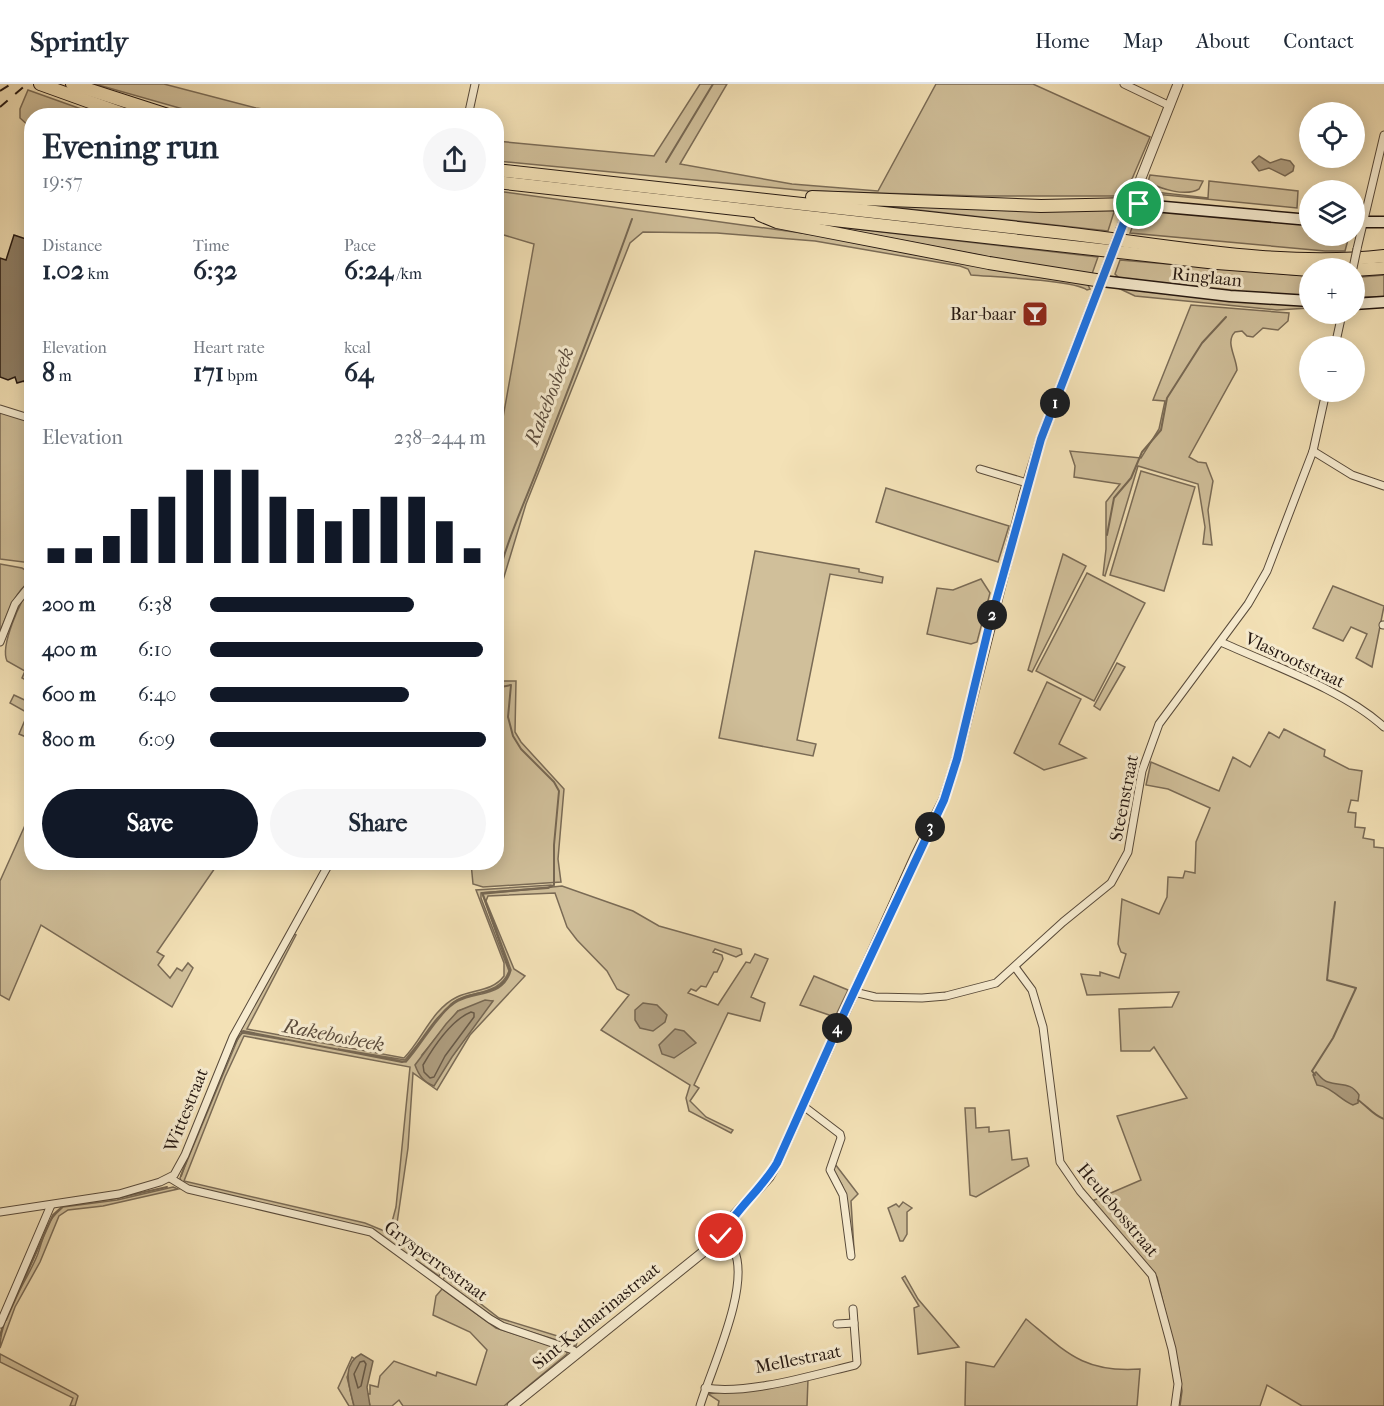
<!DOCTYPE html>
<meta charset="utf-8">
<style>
:root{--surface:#fff;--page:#f6f6f7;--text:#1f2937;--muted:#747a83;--line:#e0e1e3;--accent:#111827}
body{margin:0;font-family:"IM FELL French Canon",serif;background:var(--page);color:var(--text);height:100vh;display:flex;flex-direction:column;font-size:22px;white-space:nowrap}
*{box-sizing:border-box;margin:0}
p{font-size:20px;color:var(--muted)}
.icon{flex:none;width:33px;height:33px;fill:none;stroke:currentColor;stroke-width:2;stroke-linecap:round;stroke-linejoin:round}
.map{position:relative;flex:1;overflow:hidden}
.panel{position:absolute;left:24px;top:24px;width:480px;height:762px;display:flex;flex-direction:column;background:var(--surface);border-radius:24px;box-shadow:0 3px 15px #0003}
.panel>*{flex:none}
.fabs{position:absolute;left:1299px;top:18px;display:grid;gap:12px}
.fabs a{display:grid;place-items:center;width:66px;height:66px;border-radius:50%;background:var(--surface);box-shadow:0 3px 15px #0003;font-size:30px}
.pin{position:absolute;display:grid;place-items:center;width:51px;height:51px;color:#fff;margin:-26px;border:3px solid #fff;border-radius:50%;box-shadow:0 2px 6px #0007}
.km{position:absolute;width:30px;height:30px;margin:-15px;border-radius:50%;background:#222;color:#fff;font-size:16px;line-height:30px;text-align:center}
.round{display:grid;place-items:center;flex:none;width:63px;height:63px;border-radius:32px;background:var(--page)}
.headline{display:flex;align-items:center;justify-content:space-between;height:102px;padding:0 18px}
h1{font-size:33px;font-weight:800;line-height:45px}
.stats{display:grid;grid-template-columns:repeat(3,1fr);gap:9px;height:102px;padding:6px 18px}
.stats div{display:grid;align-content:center}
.stats b{font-size:26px;font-weight:800}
.stats small{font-size:16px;font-weight:400}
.stats p{font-size:16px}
.chart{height:168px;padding:12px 18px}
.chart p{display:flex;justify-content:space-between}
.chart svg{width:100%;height:108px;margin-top:6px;stroke:var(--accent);stroke-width:6}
.button{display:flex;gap:12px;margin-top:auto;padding:12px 18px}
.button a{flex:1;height:69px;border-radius:36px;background:var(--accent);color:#fff;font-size:24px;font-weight:800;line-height:69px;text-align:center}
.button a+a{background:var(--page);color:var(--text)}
ul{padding:0 18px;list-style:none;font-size:20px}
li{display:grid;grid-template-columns:96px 72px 1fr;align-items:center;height:45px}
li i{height:15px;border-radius:8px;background:var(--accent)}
header{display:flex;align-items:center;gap:36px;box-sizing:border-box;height:84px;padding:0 30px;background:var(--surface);border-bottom:2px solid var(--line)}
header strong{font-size:28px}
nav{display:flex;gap:33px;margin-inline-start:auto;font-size:21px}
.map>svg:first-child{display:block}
.green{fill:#d0bf9a;stroke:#7a6b56;stroke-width:1.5;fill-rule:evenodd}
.water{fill:#ad9c7e;stroke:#766752;stroke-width:1.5}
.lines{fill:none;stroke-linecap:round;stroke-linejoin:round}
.shore{stroke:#685a48;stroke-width:1.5}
.stream{stroke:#766752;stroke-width:2}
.building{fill:#908067;stroke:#241711;stroke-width:1.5}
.minor-casing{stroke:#584a3a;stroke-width:9}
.tertiary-casing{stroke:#584a3a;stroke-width:11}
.secondary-casing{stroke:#241711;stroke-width:13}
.motorway-casing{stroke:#241711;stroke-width:14}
.minor{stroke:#f7ecd0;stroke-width:7}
.tertiary{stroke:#f7ecd0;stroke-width:9}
.secondary{stroke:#f7ecd0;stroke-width:10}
.motorway{stroke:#f3e1b6;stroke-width:12}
.rail{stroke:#241711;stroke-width:2;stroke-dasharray:10 10;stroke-linecap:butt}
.minor-bridge-casing{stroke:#584a3a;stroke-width:9;stroke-linecap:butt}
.tertiary-bridge-casing{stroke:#584a3a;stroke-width:11;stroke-linecap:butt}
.minor-bridge{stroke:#f7ecd0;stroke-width:7}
.tertiary-bridge{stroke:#f7ecd0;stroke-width:9}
.route-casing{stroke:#fff;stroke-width:12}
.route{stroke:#1a73e8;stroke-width:8}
.labels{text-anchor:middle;stroke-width:6;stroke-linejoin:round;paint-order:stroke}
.street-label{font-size:18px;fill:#241711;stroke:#f7ecd0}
.poi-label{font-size:18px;fill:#241711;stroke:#f7ecd0;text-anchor:end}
.water-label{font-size:20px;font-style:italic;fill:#5b4c3d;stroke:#f7ecd0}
</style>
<header>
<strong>Sprintly</strong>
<nav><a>Home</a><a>Map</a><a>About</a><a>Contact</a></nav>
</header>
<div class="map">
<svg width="1384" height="1322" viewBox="0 0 1384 1322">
<rect width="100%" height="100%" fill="#f3e1b6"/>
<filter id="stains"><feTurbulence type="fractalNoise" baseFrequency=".00333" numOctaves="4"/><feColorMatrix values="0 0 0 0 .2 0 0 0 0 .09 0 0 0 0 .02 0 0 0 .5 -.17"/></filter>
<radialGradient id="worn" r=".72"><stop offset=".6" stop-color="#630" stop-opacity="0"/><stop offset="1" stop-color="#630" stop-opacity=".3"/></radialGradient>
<g class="green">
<path d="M95,0H164L256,24L304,31H204Z"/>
<path d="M700,0H727L680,80L792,100L878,107L936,0H1033L1150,53L1132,95L1120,112H979L808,107L497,77L496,57L654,72Z"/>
<path d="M28,6L98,31L32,32L31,44L20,34V25Z"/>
<path d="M1150,91L1203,97L1199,105C1186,113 1161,105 1148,98Z"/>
<path d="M1209,97L1298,107L1297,124L1144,109L1146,107L1208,114Z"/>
<path d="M497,107L830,153L1087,199L1090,205L1087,206C1074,196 993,193 971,191L968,185L960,182L815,157L717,149L643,148L630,159L526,420L497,516V367L534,160L497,149Z"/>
<path d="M855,119L1113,125L1114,128L1108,147Z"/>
<path d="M1139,126L1309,140L1310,152H1349L1345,167H1325L1130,149Z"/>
<path d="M821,141L1098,173L1092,190L1068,188Z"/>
<path d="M1120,176L1309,192V214L1257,211L1120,195L1115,190Z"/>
<path d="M1384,191V213H1357L1361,193Z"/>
<path d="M1116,203L1309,222V224L1277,226L1135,212Z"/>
<path d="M1191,221L1289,229L1288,237L1278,246L1263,244L1253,253L1247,252L1242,247L1235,248C1225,258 1236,272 1237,286L1189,373L1198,378L1206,379L1213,397L1208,426L1212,461L1203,460L1205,443L1198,400L1138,382L1105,492L1103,491L1106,465V418L1120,400L1074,393L1075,382L1070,367L1141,374L1159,345L1165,317L1153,316Z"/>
<path d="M0,327L31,337V479L0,475Z"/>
<path d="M1141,387L1195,403L1164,507L1110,491Z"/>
<path d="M886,404L1009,442L998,478L876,438Z"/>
<path d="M755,467L859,485V488L883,493L882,499L830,490L797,656L816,660L813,672L719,654Z"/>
<path d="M1063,470L1086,482L1032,588L1028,586Z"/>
<path d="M0,480L22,484L32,490L31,496C14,509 8,528 0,548Z"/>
<path d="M1087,489L1145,519L1094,617L1036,587Z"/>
<path d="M981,495L990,509L977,558L971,560L927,550L937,504L953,506Z"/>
<path d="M1333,502L1384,522L1372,583L1356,574L1367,550L1351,543L1343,557L1313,544Z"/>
<path d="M31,504V599L22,594L25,587L7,577C0,562 20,516 31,504Z"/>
<path d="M1117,579L1125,583L1100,626L1094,622Z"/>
<path d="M497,597H516L515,648L521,658L564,705L558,775L561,798L483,803L473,800L471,779L496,778Z"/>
<path d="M1047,598L1081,615L1059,660L1086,674L1044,686L1014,669Z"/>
<path d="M14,611L31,619V655L19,650L28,629L10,619Z"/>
<path d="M1284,645L1325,666L1324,672L1349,685L1362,687L1358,717L1351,716L1348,728L1356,729L1355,743L1365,744L1363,754L1374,756V763L1384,764V1322H1302L1267,1301L1260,1322H1180L1182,1307L1179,1285L1157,1193L1092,1117L1141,1096L1117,1032L1187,1014L1154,963L1150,967H1121L1119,925L1172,923L1179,908L1087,911L1081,890L1100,892V888L1119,894L1126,870L1121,868L1118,860L1122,815L1159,830L1167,813L1168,793L1183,794L1185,787L1195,789L1196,758L1210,724L1168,705L1146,701L1151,678L1219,707L1233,673L1250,683L1269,648L1279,654Z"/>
<path d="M31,728L32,778H210L215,784L157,868L164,872L158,881L170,894L177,884L182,887L188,879L193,884L172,923L41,841L9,916L0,911V797Z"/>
<path d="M551,801V803L481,809V814L509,887C499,913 470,905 451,920L405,976L338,965L406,978C422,961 439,927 458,917C478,907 504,913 511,886L483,810L562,802L633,827L659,842L741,865L742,870L736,873L715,865L713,868L722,871L723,875L717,888H714L706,903L701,902L696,907L691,905L688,909L718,921L746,878L750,879L755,870L768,875L751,913L765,919L760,937L728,929L694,1001L699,1004L690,1017L706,1033L733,1046L731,1049L689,1027L686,1014L690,1001L601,946L629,911L617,905L607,887L577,856L567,843L555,809L488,812L486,817L514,885L525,892L470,951L437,1006L413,989L408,1064L395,1153L441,1189L439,1192L370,1145L188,1102L181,1097L180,1094L239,952L243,949L285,956L239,947L293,850L296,851L247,945L404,974C422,956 432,925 457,913C473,905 492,908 504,892V879L476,806ZM492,917L450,975L422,971L458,927ZM244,952L410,983L396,1123L389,1149L365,1139L184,1097L225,993Z"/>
<path d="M814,892L848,906L835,933L800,921Z"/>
<path d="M965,1024H975L976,1044L989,1043V1048L1009,1046L1012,1076L1027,1074L1029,1082L976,1113L970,1111Z"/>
<path d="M835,1080L858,1110L851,1117L854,1166L851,1167L846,1115L842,1101L832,1084Z"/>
<path d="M173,1103L178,1105L103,1122L68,1126L59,1132L40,1178L15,1223L0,1264C0,1232 25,1201 37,1172C42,1160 44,1144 53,1133C56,1129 60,1126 63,1123L117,1116Z"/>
<path d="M903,1118L912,1124L907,1128V1150L903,1157H900L888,1124L896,1120L899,1123Z"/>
<path d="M445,1192L499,1234L577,1258L576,1262L501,1239L443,1196Z"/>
<path d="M905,1192L918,1215L959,1263L918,1270L914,1224L919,1222L902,1194Z"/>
<path d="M442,1205L496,1244L567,1267V1270L504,1322H403L399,1316L392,1322H370L367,1310H370V1301L378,1303L380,1292L394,1277L436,1292L437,1288L476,1301L487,1266L470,1248L433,1231L436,1212Z"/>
<path d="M1026,1235C1067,1269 1084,1289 1140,1285L1137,1322H965L966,1278L994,1283Z"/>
<path d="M0,1270L76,1310L78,1312L75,1322H70L73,1314L0,1278Z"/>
<path d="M352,1273L355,1275L347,1293L354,1322H349L338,1304Z"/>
<path d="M808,1295L807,1322H718L719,1317L708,1310Z"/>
</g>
<g class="water">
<path d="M1259,72L1270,79L1281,75L1290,77L1294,82L1293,87L1285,92L1269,84L1259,87L1252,78Z"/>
<path d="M485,916L493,917L452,973L434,1002C424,998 419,992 415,981L446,940L458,927Z"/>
<path d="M643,919L657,921L667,931L665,938L653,947L640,944L635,936V926Z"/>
<path d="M675,945L684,947L696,959L674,974L662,970L659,961Z"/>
<path d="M1316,988C1319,991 1323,997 1328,998C1341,1002 1351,998 1359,1011L1358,1019L1353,1021C1340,1016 1332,1003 1317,1001L1313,991Z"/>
<path d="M361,1270L373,1277L367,1303L370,1322H354C350,1304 340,1281 361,1270Z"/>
</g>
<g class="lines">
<g class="shore">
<path d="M471,928L474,929V933L445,972L434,993L430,994L424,988L423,981C434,962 451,936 471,928Z"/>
<path d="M364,1277L366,1280L361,1302L358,1304L354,1290L360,1278Z"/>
</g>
<g class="stream">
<path d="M666,78L713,0"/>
<path d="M1107,451L1114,414L1131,394L1142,368L1161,346L1167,314L1202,259L1226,233"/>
<path d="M496,501C506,457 525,418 541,376C572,296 603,216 632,135"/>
<path d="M233,962L243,947L402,978L406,977C421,958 434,934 453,919C472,904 500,915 510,887L482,809L548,804L554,801V761L559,707L554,698L521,665L513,652L508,633L511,601L496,604"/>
<path d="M1315,991L1312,987L1333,954L1356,904L1327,896L1335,818"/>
<path d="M1358,1016C1367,1022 1374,1032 1384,1035"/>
<path d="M181,1092L190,1067"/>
<path d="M6,1236L53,1131L63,1122L118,1114L167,1103"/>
<path d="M0,1252L3,1241"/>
</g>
</g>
<path class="building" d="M14,151L32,157V300L26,302L24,297L17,299L15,293L8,296L0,293V174L6,176Z"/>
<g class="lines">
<g class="minor-casing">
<g id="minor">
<path d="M1124,0L1170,22"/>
<path d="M468,32L475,0"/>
<path d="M1357,165L1384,51"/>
<path d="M1335,262L1342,230"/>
<path d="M0,325L32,335"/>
<path d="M1313,367L1352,391L1384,402"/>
<path d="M980,385L1027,399"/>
<path d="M1383,541H1384"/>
<path d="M0,558L15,520L32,499"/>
<path d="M1221,558C1271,581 1344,606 1384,643"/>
<path d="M1015,883L1032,906L1043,943L1060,1078L1080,1107L1152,1191L1172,1265L1178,1300L1175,1322"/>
<path d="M854,908L875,913L922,914L946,912L996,899L1063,838L1111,799L1128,768L1142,687L1159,640L1248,520L1267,487L1313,367L1326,308"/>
<path d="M802,1021L840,1050L841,1054L830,1086L843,1111L851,1172"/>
<path d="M170,1094L188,1105L371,1148L490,1235L502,1242L573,1266L576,1269"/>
<path d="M0,1128L119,1110L160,1098L174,1091L185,1071L233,953L330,778"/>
<path d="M0,1240L51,1121"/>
<path d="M837,1240L854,1239"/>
<path d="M705,1304C748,1311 813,1291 855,1281L857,1279L853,1225"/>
<path d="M700,1322C711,1285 751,1202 734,1166C731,1160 725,1156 721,1152"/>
</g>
</g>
<g class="tertiary-casing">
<g id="tertiary">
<path d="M1121,145L1178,0"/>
<path d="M512,1322L702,1169L721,1152L730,1136L769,1093L777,1079L915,773L944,715L957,675L1024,410L1041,355L1109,177"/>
</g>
</g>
<g class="secondary-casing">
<g id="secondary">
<path d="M1131,120L1310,136"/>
<path d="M1354,138H1384"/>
<path d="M1102,197L1230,212L1310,217"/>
<path d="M1354,220L1384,218"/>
</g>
</g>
<g class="motorway-casing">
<g id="motorway">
<path d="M40,0L129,32"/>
<path d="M72,0L171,32"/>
<path d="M496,86C683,106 869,127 1055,148C1163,160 1275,184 1384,172"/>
<path d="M496,98L1217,179L1310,186"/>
<path d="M812,113L1041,122L1131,120"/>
<path d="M760,131L777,138L989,179L1102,197"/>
<path d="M1354,186L1384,184"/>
</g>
</g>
<use href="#minor" class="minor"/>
<use href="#tertiary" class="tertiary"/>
<use href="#secondary" class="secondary"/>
<use href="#motorway" class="motorway"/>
<g class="rail">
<path d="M0,7L11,0"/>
<path d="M0,23L27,0"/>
</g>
<g class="minor-bridge-casing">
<path id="minor-bridge" d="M1353,184L1357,165"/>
</g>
<g class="tertiary-bridge-casing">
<path id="tertiary-bridge" d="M1109,177L1121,145"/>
</g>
<use href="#minor-bridge" class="minor-bridge"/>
<use href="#tertiary-bridge" class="tertiary-bridge"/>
</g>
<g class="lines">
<g class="route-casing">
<path id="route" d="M721,1152C736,1125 761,1106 777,1079L846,925L944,716L957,675L989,542L1041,355L1131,120H1139"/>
</g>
<use href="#route" class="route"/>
</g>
<defs>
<g id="bar-square" transform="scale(1.35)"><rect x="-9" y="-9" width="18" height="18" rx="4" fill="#8f2418" stroke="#f7ecd0"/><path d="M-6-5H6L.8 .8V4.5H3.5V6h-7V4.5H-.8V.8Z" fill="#fff"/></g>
</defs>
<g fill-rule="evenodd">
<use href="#bar-square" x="1035" y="230"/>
</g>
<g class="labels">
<g class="street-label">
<text transform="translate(1207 193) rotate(6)" y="6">Ringlaan</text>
<text transform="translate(1295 576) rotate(25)" y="6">Vlasrootstraat</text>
<text transform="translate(1124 714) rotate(-79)" y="6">Steenstraat</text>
<text transform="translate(186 1026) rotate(-68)" y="6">Wittestraat</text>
<text transform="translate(1118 1126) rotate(50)" y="6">Heulebosstraat</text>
<text transform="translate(436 1177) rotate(36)" y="6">Grysperrestraat</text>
<text transform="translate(596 1232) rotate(-39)" y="6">Sint-Katharinastraat</text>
<text transform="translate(798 1275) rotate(-11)" y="6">Mellestraat</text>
</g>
<g class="poi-label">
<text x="1016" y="236">Bar-baar</text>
</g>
<g class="water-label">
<text transform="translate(549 312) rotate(-69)" y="7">Rakebosbeek</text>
<text transform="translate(334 951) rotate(11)" y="7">Rakebosbeek</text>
</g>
</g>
<rect width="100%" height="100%" filter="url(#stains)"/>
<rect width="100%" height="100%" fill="url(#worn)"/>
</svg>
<div class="fabs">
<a><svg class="icon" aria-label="locate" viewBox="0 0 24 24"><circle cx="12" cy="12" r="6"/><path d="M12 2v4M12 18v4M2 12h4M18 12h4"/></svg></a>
<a><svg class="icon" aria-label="layers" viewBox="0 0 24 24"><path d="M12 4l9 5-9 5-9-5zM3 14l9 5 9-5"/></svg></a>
<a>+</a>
<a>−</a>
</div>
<div class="pin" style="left:1139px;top:120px;background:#1e9e55"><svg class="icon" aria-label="arrive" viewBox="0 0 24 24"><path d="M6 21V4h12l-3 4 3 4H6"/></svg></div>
<div class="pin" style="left:721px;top:1152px;background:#d93025"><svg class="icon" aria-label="check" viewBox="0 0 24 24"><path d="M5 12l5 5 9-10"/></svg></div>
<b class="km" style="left:1055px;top:319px">1</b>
<b class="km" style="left:992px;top:531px">2</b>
<b class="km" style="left:930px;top:743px">3</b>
<b class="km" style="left:837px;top:944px">4</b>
<section class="panel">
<div class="headline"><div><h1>Evening run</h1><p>19:57</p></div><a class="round"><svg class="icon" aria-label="share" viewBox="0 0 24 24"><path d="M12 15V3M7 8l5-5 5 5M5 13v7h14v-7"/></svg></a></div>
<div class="stats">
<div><p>Distance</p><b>1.02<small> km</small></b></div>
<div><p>Time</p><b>6:32</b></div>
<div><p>Pace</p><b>6:24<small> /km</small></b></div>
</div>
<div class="stats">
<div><p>Elevation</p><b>8<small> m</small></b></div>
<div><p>Heart rate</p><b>171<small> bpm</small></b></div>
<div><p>kcal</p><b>64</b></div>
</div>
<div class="chart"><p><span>Elevation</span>238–244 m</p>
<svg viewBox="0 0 160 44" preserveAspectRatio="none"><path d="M5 44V38M15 44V38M25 44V33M35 44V22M45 44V17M55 44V6M65 44V6M75 44V6M85 44V17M95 44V22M105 44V27M115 44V22M125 44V17M135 44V17M145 44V27M155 44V38"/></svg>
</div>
<ul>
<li><b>200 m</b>6:38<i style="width:74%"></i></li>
<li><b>400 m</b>6:10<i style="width:99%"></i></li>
<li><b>600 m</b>6:40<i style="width:72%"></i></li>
<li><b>800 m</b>6:09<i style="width:100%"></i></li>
</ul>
<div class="button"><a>Save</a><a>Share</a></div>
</section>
</div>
